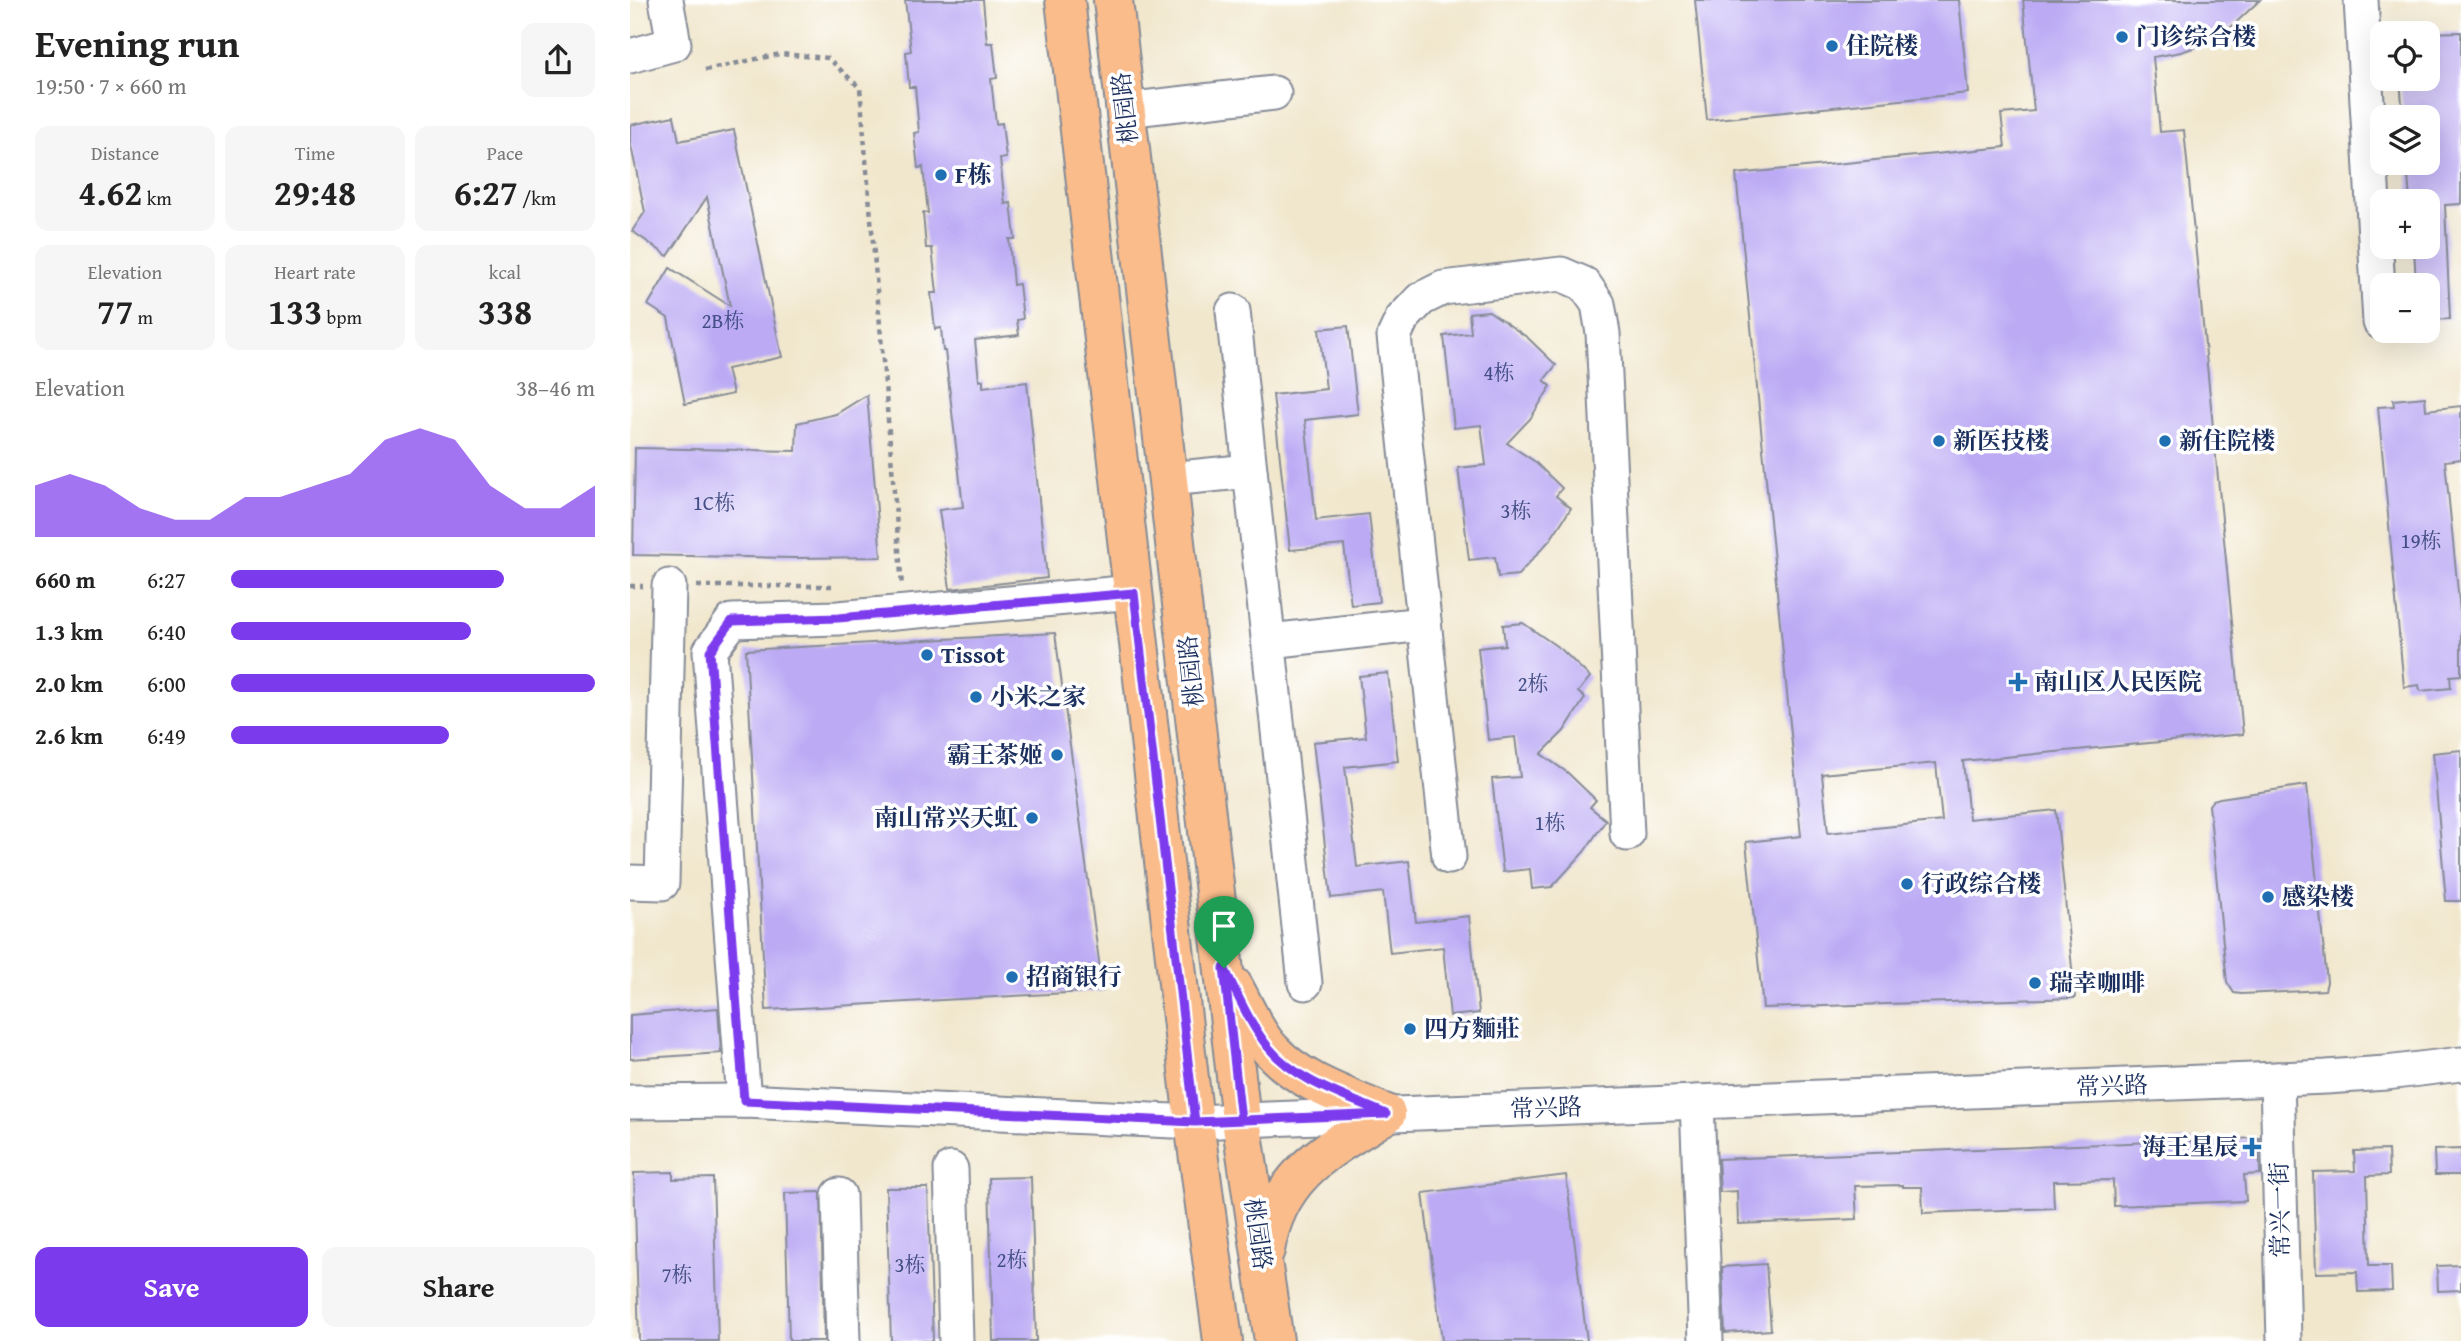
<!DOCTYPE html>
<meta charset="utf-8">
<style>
:root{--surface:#fff;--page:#f6f6f6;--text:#222;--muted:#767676;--accent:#7c3aed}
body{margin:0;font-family:"Gentium Book Plus","Noto Serif SC",serif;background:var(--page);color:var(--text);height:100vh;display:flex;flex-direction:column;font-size:26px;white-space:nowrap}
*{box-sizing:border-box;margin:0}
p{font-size:23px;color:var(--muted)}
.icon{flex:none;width:38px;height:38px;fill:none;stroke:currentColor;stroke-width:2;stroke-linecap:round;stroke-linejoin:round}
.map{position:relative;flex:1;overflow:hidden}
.drawer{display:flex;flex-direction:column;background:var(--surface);width:630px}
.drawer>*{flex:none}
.buttons{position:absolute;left:1740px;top:21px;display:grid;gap:14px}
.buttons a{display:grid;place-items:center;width:70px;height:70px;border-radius:14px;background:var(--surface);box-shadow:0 7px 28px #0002;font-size:35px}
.pin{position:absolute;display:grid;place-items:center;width:60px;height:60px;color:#fff;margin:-72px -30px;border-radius:50% 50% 50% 0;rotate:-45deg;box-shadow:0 0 7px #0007}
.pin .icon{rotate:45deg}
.round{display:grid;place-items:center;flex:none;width:74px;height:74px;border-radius:14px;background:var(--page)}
.head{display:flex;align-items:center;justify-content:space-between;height:119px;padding:0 35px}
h1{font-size:38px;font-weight:700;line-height:52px}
.metrics{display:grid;grid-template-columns:repeat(3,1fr);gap:10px;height:119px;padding:7px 35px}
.metrics div{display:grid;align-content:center;border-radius:14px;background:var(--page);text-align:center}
.metrics b{font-size:35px;font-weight:700}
.metrics small{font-size:19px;font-weight:400}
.metrics p{font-size:19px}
.chart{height:196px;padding:14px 35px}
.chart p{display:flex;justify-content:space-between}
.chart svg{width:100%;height:126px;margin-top:7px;fill:var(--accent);opacity:.7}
.button{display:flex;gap:14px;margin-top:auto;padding:14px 35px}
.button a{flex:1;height:80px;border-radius:14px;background:var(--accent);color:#fff;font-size:28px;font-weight:700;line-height:80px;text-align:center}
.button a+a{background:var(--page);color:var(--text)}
ul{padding:0 35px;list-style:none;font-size:23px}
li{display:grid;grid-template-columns:112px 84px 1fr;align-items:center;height:52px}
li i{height:18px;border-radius:9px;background:var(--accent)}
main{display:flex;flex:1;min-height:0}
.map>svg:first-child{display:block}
.building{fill:#bcabf4;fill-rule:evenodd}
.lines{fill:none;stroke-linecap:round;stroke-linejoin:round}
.minor-casing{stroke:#868b96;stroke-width:37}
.major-casing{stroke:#868b96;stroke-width:42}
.path{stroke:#868b96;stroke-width:4.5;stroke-dasharray:5 5;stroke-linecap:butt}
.minor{stroke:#fff;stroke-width:33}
.major{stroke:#fabc8b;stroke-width:38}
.route-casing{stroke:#fff;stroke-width:14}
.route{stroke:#7c3aed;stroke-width:9}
.poi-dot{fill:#1f6fb2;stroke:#fff;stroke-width:2.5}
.labels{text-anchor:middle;stroke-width:7;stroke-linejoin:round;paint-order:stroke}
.number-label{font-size:21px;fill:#434e84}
.poi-label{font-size:24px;font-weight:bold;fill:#1b2f5e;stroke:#fff;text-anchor:start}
.street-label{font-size:24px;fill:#1b2f5e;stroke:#fff}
</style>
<main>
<section class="drawer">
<div class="head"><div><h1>Evening run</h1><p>19:50 · 7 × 660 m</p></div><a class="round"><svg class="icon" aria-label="share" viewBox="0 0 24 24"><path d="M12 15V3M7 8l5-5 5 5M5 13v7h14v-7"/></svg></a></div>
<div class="metrics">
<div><p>Distance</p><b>4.62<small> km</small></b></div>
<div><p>Time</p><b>29:48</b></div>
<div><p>Pace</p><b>6:27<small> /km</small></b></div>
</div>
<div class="metrics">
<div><p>Elevation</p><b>77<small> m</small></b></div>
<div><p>Heart rate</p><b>133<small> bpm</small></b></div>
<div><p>kcal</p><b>338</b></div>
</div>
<div class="chart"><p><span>Elevation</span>38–46 m</p>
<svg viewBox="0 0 160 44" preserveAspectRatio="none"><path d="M0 44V26L10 22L20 26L30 34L40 38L50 38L60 30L70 30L80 26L90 22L100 10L110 6L120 10L130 26L140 34L150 34L160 26V44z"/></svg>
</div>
<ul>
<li><b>660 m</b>6:27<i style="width:75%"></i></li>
<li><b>1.3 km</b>6:40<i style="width:66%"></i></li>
<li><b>2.0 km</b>6:00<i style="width:100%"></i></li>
<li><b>2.6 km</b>6:49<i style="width:60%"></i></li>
</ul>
<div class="button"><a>Save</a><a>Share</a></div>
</section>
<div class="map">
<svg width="1831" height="1341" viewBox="0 0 1831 1341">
<rect width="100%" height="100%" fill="#fff"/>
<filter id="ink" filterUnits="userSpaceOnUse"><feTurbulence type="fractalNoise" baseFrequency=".0143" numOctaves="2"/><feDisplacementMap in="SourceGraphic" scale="14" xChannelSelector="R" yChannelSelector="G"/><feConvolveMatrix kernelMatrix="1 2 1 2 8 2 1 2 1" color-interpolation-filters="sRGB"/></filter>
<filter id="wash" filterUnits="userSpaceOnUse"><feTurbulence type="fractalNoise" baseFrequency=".00686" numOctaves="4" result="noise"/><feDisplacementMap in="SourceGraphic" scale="28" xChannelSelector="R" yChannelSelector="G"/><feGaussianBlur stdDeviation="1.57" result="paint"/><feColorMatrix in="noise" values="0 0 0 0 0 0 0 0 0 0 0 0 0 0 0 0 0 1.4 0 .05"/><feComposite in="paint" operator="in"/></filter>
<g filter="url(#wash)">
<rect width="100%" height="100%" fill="#f1e7cd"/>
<g id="blocks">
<g class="building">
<path d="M275,0H353L357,43H363L367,78L361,79L366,124L372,123L376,158L370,159L375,204L381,203L385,239H379L383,285L389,284L393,319L387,320L389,335L345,340L349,381L353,380V387L397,382L417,578L320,589L309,510L333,507L315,351H313L311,328L305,329L301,293H307L302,248H296L293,213H298L293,167L288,168L284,133L289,132L285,87H279L276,52L281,51Z"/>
<path d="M1065,0H1329L1338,93L1077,120Z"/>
<path d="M1393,0H1630L1598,30L1578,43L1551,52L1523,57L1530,132L1554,130L1613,734L1333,761L1339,819L1426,810L1445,998L1133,1008L1116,842L1171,836L1106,174L1375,147L1371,114L1404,111ZM1306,763L1312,821L1198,833L1192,774Z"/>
<path d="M1831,32V204L1815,205L1820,319L1797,320V285H1786L1784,247H1797V201H1780L1777,163H1797V117H1773L1770,79H1797V33Z"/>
<path d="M44,116L49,141L104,130L152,357L97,369L103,394L55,404L38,318L18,305L40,268L100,306L77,197L38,256L2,231L15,212L0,141V125Z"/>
<path d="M859,311L898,338L926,365L914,380L921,386L900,419L877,443L904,461L932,488L926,496L941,508L920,540L888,575L868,577L865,557L839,560L828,468L856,465L851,425L824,428L814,336L841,333L839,313Z"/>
<path d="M718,326L728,414L675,420L686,520L739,514L749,602L721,605L714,545L660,550L643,395L696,389L689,329Z"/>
<path d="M237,395L251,557L163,558L3,555L5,448L166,451L167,423L206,414Z"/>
<path d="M1795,397L1796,410L1831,406V459L1815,461L1831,622V675L1820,676L1821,688L1790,691L1789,685L1774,687L1748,407L1764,406L1763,400Z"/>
<path d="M893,623L932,650L960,677L948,692L955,698L934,731L911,754L938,773L966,800L960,807L976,820L954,852L922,887L902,889L900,869L873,872L862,779L890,777L885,737L858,740L848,648L875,645L873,625Z"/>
<path d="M425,633L473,991L136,1010L116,650Z"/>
<path d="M758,673L768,761L715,767L727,867L779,861L786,922L839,916L849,1013L820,1016L813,947L760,953L753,892L701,898L683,742L736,737L729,676Z"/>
<path d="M1831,750V901H1816L1803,753Z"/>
<path d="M1677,785L1697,982L1695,990L1611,994L1604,993L1597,982L1579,805L1583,800L1590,798Z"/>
<path d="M88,1008L91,1053L0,1059V1015Z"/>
<path d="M1629,1138L1630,1174L1614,1175L1616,1201L1484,1206L1483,1180L1423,1181L1424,1208L1293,1213L1292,1187H1273V1185L1225,1186L1227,1219L1108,1224L1107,1191L1090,1192L1088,1159Z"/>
<path d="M1831,1149V1175H1805L1804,1150Z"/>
<path d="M1758,1150L1759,1175L1737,1176L1739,1266H1761L1762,1291L1728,1292L1727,1272L1686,1273L1683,1172L1725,1171L1724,1151Z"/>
<path d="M43,1172V1179L83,1178L88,1341H9L4,1173Z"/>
<path d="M936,1175L957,1341H812L793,1193Z"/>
<path d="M401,1177L406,1341H363L359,1178Z"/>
<path d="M256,1188H298L303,1341H261Z"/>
<path d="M191,1192L194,1341H159L155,1193Z"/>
<path d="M1136,1264L1141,1330L1095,1333L1092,1267Z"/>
<path d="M1831,1265V1290L1808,1291L1807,1266Z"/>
</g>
</g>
</g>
<g filter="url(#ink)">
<use href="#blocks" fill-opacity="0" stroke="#868b96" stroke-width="2"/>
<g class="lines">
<g class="minor-casing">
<g id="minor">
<path d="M1731,0L1750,322"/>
<path d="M0,56L44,44L36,0"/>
<path d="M495,110L644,93"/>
<path d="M603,311L675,983"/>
<path d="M539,479L620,471"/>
<path d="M640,641L793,624"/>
<path d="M819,857L764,336L772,319L791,299L813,288L931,274L954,284L968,304L973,333L997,834"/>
<path d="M0,882L32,883L39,586"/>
<path d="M1647,1079L1654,1341"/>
<path d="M114,1101L80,651L102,621L208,618L504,592"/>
<path d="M0,1102L114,1101L564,1122L1696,1077L1756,1073L1831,1064"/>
<path d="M1067,1102L1076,1341"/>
<path d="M321,1169L326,1341"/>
<path d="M209,1195L213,1341"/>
</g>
</g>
<g class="major-casing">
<g id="major">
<path d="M435,0L564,1122L593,1341"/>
<path d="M483,0L611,1120L644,1341"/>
<path d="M603,986C615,1007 625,1033 642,1051C671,1083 718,1097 756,1114"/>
<path d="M635,1250C648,1174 696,1151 756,1114"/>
</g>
</g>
<g class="path">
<path d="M75,70L150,54L198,58L230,88L272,586"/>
<path d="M0,586H13"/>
<path d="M67,586H205"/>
</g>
<use href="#minor" class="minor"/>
<use href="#major" class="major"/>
</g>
</g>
<g class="lines" filter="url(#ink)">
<g class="route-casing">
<path id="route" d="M594,968L611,1120L565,1122L114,1101L80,651L102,621L208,618L504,593L565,1122L756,1114C718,1097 667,1082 639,1048C620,1025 608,995 594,968"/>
</g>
<use href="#route" class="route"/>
</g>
<g class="poi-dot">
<circle cx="1492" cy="37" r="7"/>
<circle cx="1202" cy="46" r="7"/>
<circle cx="311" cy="175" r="7"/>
<circle cx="1309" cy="441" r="7"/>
<circle cx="1535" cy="441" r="7"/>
<circle cx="297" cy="655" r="7"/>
<path d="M1384.5 671.5h7v7h7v7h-7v7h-7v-7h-7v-7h7z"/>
<circle cx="346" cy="697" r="7"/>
<circle cx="427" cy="755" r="7"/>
<circle cx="402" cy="818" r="7"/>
<circle cx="1277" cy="884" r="7"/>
<circle cx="1638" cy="897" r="7"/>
<circle cx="382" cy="977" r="7"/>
<circle cx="1405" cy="983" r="7"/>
<circle cx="780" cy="1029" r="7"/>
<path d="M1618.5 1136.5h7v7h7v7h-7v7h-7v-7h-7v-7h7z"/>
</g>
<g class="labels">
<g class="number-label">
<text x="93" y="328">2B栋</text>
<text x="869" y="380">4栋</text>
<text x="84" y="510">1C栋</text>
<text x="886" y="518">3栋</text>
<text x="1791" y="548">19栋</text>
<text x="903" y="691">2栋</text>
<text x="920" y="830">1栋</text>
<text x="382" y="1267">2栋</text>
<text x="280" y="1272">3栋</text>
<text x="47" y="1282">7栋</text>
</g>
<g class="poi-label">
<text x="1506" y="45">门诊综合楼</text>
<text x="1216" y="54">住院楼</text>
<text x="325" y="183">F栋</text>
<text x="1323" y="449">新医技楼</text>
<text x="1549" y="449">新住院楼</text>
<text x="311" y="663">Tissot</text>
<text x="1404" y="690">南山区人民医院</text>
<text x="360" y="705">小米之家</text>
<text x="413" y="763" text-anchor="end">霸王茶姬</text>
<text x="388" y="826" text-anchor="end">南山常兴天虹</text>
<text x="1291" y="892">行政综合楼</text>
<text x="1652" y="905">感染楼</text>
<text x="396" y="985">招商银行</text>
<text x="1419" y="991">瑞幸咖啡</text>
<text x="794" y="1037">四方麵莊</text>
<text x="1608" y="1155" text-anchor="end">海王星辰</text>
</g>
<g class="street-label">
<text transform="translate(495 108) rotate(-97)" y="8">桃园路</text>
<text transform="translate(561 671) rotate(-96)" y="8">桃园路</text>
<text transform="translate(1482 1086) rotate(-2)" y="8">常兴路</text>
<text transform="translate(916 1108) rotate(-2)" y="8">常兴路</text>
<text transform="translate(1650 1210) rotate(-91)" y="8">常兴一街</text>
<text transform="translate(628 1234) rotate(82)" y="8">桃园路</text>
</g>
</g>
</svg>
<div class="buttons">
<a><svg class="icon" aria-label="locate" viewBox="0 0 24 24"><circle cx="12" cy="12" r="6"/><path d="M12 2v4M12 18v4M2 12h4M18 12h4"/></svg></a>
<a><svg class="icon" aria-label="layers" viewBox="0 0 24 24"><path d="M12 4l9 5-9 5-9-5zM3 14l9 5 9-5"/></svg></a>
<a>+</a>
<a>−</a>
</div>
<div class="pin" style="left:594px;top:968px;background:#1e9e55"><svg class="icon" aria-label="arrive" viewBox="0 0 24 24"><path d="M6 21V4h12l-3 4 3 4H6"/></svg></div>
</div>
</main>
